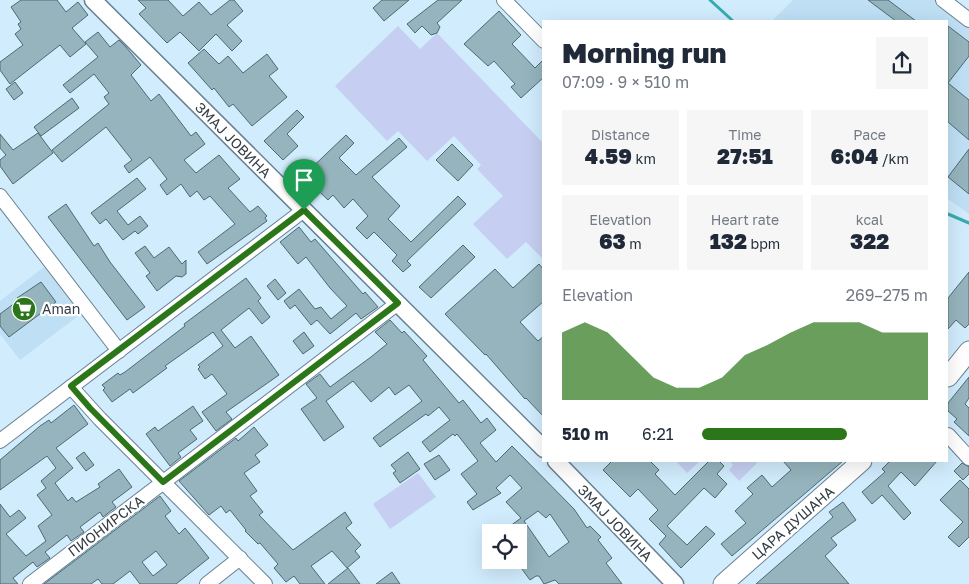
<!DOCTYPE html>
<meta charset="utf-8">
<style>
:root{--surface:#fff;--page:#f6f6f7;--text:#1f2937;--muted:#747a83;--accent:#2c761a}
body{margin:0;font-family:"Golos Text",sans-serif;background:var(--page);color:var(--text);height:100vh;display:flex;flex-direction:column;font-size:19px;white-space:nowrap}
*{box-sizing:border-box;margin:0}
p{font-size:16px;color:var(--muted)}
.icon{flex:none;width:28px;height:28px;fill:none;stroke:currentColor;stroke-width:2;stroke-linecap:round;stroke-linejoin:round}
.map{position:relative;flex:1;overflow:hidden}
.drawer{position:absolute;left:542px;top:20px;width:406px;height:442px;display:flex;flex-direction:column;background:var(--surface);border-radius:0px;box-shadow:0 5px 20px #0002}
.drawer>*{flex:none}
.tools{position:absolute;left:482px;top:524px;display:grid;gap:10px}
.tools a{display:grid;place-items:center;width:45px;height:45px;border-radius:0px;background:var(--surface);box-shadow:0 5px 20px #0002;font-size:25px}
.pin{position:absolute;display:grid;place-items:center;width:42px;height:42px;color:#fff;margin:-51px -21px;border-radius:50% 50% 50% 0;rotate:-45deg;box-shadow:0 0 5px #0007}
.pin .icon{rotate:45deg}
.round{display:grid;place-items:center;flex:none;width:52px;height:52px;border-radius:0px;background:var(--page)}
.summary{display:flex;align-items:center;justify-content:space-between;height:85px;padding:0 20px}
h1{font-size:28px;font-weight:800;line-height:38px}
.metrics{display:grid;grid-template-columns:repeat(3,1fr);gap:8px;height:85px;padding:5px 20px}
.metrics div{display:grid;align-content:center;border-radius:0px;background:var(--page);text-align:center}
.metrics b{font-size:21px;font-weight:800}
.metrics small{font-size:14px;font-weight:400}
.metrics p{font-size:14px}
.chart{height:140px;padding:10px 20px}
.chart p{display:flex;justify-content:space-between}
.chart svg{width:100%;height:90px;margin-top:5px;fill:var(--accent);opacity:.7}
ul{padding:0 20px;list-style:none;font-size:16px}
li{display:grid;grid-template-columns:80px 60px 1fr;align-items:center;height:38px}
li i{height:12px;border-radius:6px;background:var(--accent)}
.map>svg:first-child{display:block}
.built{fill:#bedff4}
.green{fill:#c6cff1}
.lines{fill:none;stroke-linecap:round;stroke-linejoin:round}
.stream{stroke:#37acaf;stroke-width:3}
.building{fill:#95b4bd;stroke:#4d6a72;fill-rule:evenodd}
.minor-casing{stroke:#688090;stroke-width:16}
.tertiary-casing{stroke:#688090;stroke-width:19}
.secondary-casing{stroke:#688090;stroke-width:21}
.minor{stroke:#fff;stroke-width:14}
.tertiary{stroke:#fff;stroke-width:16}
.secondary{stroke:#fff;stroke-width:19}
.route-casing{stroke:#fff;stroke-width:10}
.route{stroke:#2c761a;stroke-width:6}
.labels{text-anchor:middle;stroke-width:4.5;stroke-linejoin:round;paint-order:stroke}
.street-label{font-size:14px;fill:#343e45;stroke:#fff}
.poi-label{font-size:14px;fill:#343e45;stroke:#fff;text-anchor:start}
</style>
<div class="map">
<svg width="969" height="584" viewBox="0 0 969 584">
<rect width="100%" height="100%" fill="#d1ecfd"/>
<g class="built">
<path d="M793,0H943L969,20V214L948,199V21H772Z"/>
<path d="M44,267L82,313L20,360L0,334V301Z"/>
</g>
<g class="green">
<path d="M398,26L420,49L437,33L544,144V260L526,242L507,259L473,224L503,196L477,169L481,165L454,136L427,161L398,131L387,141L335,86Z"/>
<path d="M676,461H700L687,473Z"/>
<path d="M730,461H756L757,463L739,481L729,470L733,465Z"/>
<path d="M418,473L436,497L390,529L373,504Z"/>
</g>
<g class="lines">
<g class="stream">
<path d="M710,0L733,21"/>
<path d="M948,214L969,223"/>
</g>
</g>
<g class="building">
<path d="M21,0H57L66,12L78,2L88,15L72,28L86,44L70,57L60,45L10,84L0,70V62L23,45L15,34L21,29L18,24L21,22L11,7Z"/>
<path d="M138,0H168L183,16L199,2L211,15L230,0H234L243,11L227,25L242,41L232,51L216,34L199,51L180,32L167,43L139,14L146,8Z"/>
<path d="M382,0H409L384,21L373,8Z"/>
<path d="M438,0H462L437,23L440,27L437,33L431,35L422,26L415,33L407,24Z"/>
<path d="M868,0H888L916,21H896Z"/>
<path d="M499,11L521,35L512,44L535,68L544,59V77L521,98L511,87L515,84L494,61L488,66L464,44Z"/>
<path d="M948,26L969,42V56L948,83L969,100V140L948,122Z"/>
<path d="M98,32L110,47L119,40L125,46L141,65L131,75L151,101L159,94L191,136L196,132L205,144L184,160L196,173L219,155L240,179L228,188L250,212L258,206L267,216L265,218L267,221L207,264L198,252L235,224L210,196L204,200L197,191L190,197L181,184L167,195L160,185L167,179L150,157L129,173L124,166L132,160L106,127L62,162L52,150L109,104L104,97L109,93L94,74L70,93L63,85L98,57L85,42Z"/>
<path d="M204,49L219,64L228,56L243,73L267,54L278,69L269,76L287,97L252,126L233,104L229,107L214,88L212,90L188,63Z"/>
<path d="M15,82L23,93L14,100L6,89Z"/>
<path d="M72,98L79,108L41,136L34,127Z"/>
<path d="M297,110L304,117L287,134L298,146L283,160L264,141Z"/>
<path d="M38,133L53,153L13,184L0,166V160L6,155L0,148V134L13,150Z"/>
<path d="M346,135L354,143L339,158L356,175L399,138L407,147L372,177L400,206L388,219L411,242L458,196L466,204L407,261L411,265L403,272L392,261L397,255L374,232L367,239L356,228L368,216L353,199L344,208L333,195L328,200L303,176Z"/>
<path d="M452,144L473,165L458,181L436,160Z"/>
<path d="M969,149V194L948,177Z"/>
<path d="M137,178L146,189L117,211L128,225L140,216L148,226L138,234L135,231L123,240L106,219L100,224L91,213Z"/>
<path d="M66,204L94,246L98,243L110,262L145,307L127,320L48,217Z"/>
<path d="M299,227L311,242L315,239L363,294L365,292L378,307L361,319L356,313L330,334L317,320L311,325L295,305L290,309L284,301L299,289L315,309L321,307L331,319L347,306L330,288L306,257L298,264L280,242Z"/>
<path d="M463,245L475,257L431,298L419,287Z"/>
<path d="M145,246L154,258L169,247L182,264L186,260V274L182,277L176,276L157,291L146,276L150,273L135,253Z"/>
<path d="M539,264L544,270V301L520,322L538,341L544,336V417L526,398L525,399L486,354L485,355L445,314L495,269L513,288Z"/>
<path d="M969,272V324L965,328L956,320L948,329V298Z"/>
<path d="M246,278L261,298L258,301L270,317L262,324L249,308L221,330L235,348L251,336L279,375L226,412L232,419L216,431L202,412L227,394L212,374L205,379L198,369L200,367L198,365L223,346L213,332L165,366L167,368L133,393L130,389L112,402L103,390L105,388L102,385L118,373L120,375L125,372L185,326L184,324Z"/>
<path d="M275,279L286,293L278,300L267,286Z"/>
<path d="M41,282L56,302L9,337L0,326V314L19,300L17,298Z"/>
<path d="M390,320L402,333L404,331L427,356L423,360L459,403L463,400L481,423L487,418L496,430L480,443L496,462L512,446L574,509L587,528L590,526L601,537L598,540L612,558L606,563L622,584H559L555,580L544,584L539,576H536L530,580L519,565V532H502L521,518L506,502L522,488L510,475L496,488L501,493L473,510L467,502L477,494L461,474L478,461L457,434L455,436L453,434L430,452L422,442L450,420L439,407L428,416L426,414L380,447L373,438L422,401L409,385L395,395L389,387L371,402L353,381L326,401L344,427L324,441L301,409L317,398L306,384L320,374L330,387L371,357L387,344L375,332ZM538,511L546,518L550,514L569,542L549,557L524,521Z"/>
<path d="M304,332L314,346L303,354L293,341Z"/>
<path d="M969,377V398L965,404L969,408V436L954,422L957,419L948,411V403Z"/>
<path d="M74,405L88,424L56,448L73,468L55,483L68,501L72,497L76,502L100,487L98,484L119,469L132,487L112,502L116,507L103,517L100,512L80,527L84,532L71,541L67,535L45,552L50,558L37,567L33,562L13,578L18,584H0V504L10,517L19,510L26,518L6,534L26,556L46,541L38,526L52,515L37,495L46,488L41,481L56,468L47,456L0,490V460L40,426L49,420L51,423Z"/>
<path d="M193,406L203,421L190,430L197,439L178,453L181,457L170,466L146,434L155,427L158,431Z"/>
<path d="M254,427L268,445L255,455L260,462L244,473L257,491L250,496L263,512L259,515L293,550L345,512L352,523L346,528L361,545L355,551L360,557L347,568L332,551L311,566L325,584H300L294,576L286,582L274,568L278,564L260,543L258,544L245,531L246,530L230,510L226,513L221,506L209,515L179,481L236,438L238,441Z"/>
<path d="M84,452L94,465L86,471L76,458Z"/>
<path d="M408,452L420,469L400,483L393,473L396,471L391,465Z"/>
<path d="M439,455L450,470L435,480L424,464Z"/>
<path d="M612,461H650L659,470L655,474L675,495L709,461H719L724,466L717,474L727,484L715,498L704,488L667,526L687,545L706,526L715,534L681,568L659,544L666,536L649,519L658,510L638,489L630,497L603,470Z"/>
<path d="M783,461H843L732,556L721,544L746,523L735,511L753,494L747,488L762,475L772,487L791,470Z"/>
<path d="M890,461H937L915,486L901,472L888,486L911,513L904,520L882,495L872,504L862,492L885,472L882,469Z"/>
<path d="M962,463L969,467V474L963,480L954,471Z"/>
<path d="M960,480L969,489V537L959,547L948,537L963,522L940,500Z"/>
<path d="M160,496L171,511L165,516L179,534L185,528L209,558L176,584H140L130,571L113,584H102L98,579L91,584H44ZM156,551L167,565L153,576L142,562Z"/>
<path d="M843,502L856,520L831,538L837,545L825,556L849,584H756L833,517L829,512Z"/>
<path d="M348,568L360,584H328Z"/>
<path d="M392,572L400,584H376Z"/>
</g>
<g class="lines">
<g class="minor-casing">
<g id="minor">
<path d="M504,0L544,41"/>
<path d="M943,0L969,20"/>
<path d="M0,196L119,351"/>
<path d="M71,387L100,419L265,584"/>
<path d="M948,435L969,458"/>
<path d="M0,441L304,210"/>
<path d="M30,584L398,303"/>
<path d="M207,584L240,558"/>
</g>
</g>
<g class="tertiary-casing">
<g id="tertiary">
<path d="M93,0L544,449"/>
<path d="M556,461L675,584"/>
</g>
</g>
<g class="secondary-casing">
<g id="secondary">
<path d="M948,377L969,351"/>
<path d="M723,584L862,461"/>
</g>
</g>
<use href="#minor" class="minor"/>
<use href="#tertiary" class="tertiary"/>
<use href="#secondary" class="secondary"/>
</g>
<g class="lines">
<g class="route-casing">
<path id="route" d="M304,210L398,303L163,482L90,408L71,386Z"/>
</g>
<use href="#route" class="route"/>
</g>
<defs>
<g id="supermarket-disc" transform="scale(1.25)"><circle r="9.5" fill="#2c761a" stroke="#fff"/><path d="M-6-5.5h2.5l.6 2H6L4.5 2H-2.5L-4.4-4H-6ZM-1.5 3.2a1.3 1.3 0 1 0 .1 0ZM3 3.2a1.3 1.3 0 1 0 .1 0Z" fill="#fff"/></g>
</defs>
<g fill-rule="evenodd">
<use href="#supermarket-disc" x="24" y="309"/>
</g>
<g class="labels">
<g class="street-label">
<text transform="translate(233 140) rotate(45)" y="5">ЗМАЈ ЈОВИНА</text>
<text transform="translate(615 523) rotate(46)" y="5">ЗМАЈ ЈОВИНА</text>
<text transform="translate(793 523) rotate(-41)" y="5">ЦАРА ДУШАНА</text>
<text transform="translate(106 526) rotate(-37)" y="5">ПИОНИРСКА</text>
</g>
<g class="poi-label">
<text x="42" y="314">Aman</text>
</g>
</g>
</svg>
<div class="tools">
<a><svg class="icon" aria-label="locate" viewBox="0 0 24 24"><circle cx="12" cy="12" r="6"/><path d="M12 2v4M12 18v4M2 12h4M18 12h4"/></svg></a>
</div>
<div class="pin" style="left:304px;top:210px;background:#1e9e55"><svg class="icon" aria-label="arrive" viewBox="0 0 24 24"><path d="M6 21V4h12l-3 4 3 4H6"/></svg></div>
<section class="drawer">
<div class="summary"><div><h1>Morning run</h1><p>07:09 · 9 × 510 m</p></div><a class="round"><svg class="icon" aria-label="share" viewBox="0 0 24 24"><path d="M12 15V3M7 8l5-5 5 5M5 13v7h14v-7"/></svg></a></div>
<div class="metrics">
<div><p>Distance</p><b>4.59<small> km</small></b></div>
<div><p>Time</p><b>27:51</b></div>
<div><p>Pace</p><b>6:04<small> /km</small></b></div>
</div>
<div class="metrics">
<div><p>Elevation</p><b>63<small> m</small></b></div>
<div><p>Heart rate</p><b>132<small> bpm</small></b></div>
<div><p>kcal</p><b>322</b></div>
</div>
<div class="chart"><p><span>Elevation</span>269–275 m</p>
<svg viewBox="0 0 160 44" preserveAspectRatio="none"><path d="M0 44V11L10 6L20 11L30 22L40 33L50 38L60 38L70 33L80 22L90 17L100 11L110 6L120 6L130 6L140 11L150 11L160 11V44z"/></svg>
</div>
<ul>
<li><b>510 m</b>6:21<i style="width:64%"></i></li>
</ul>
</section>
</div>
